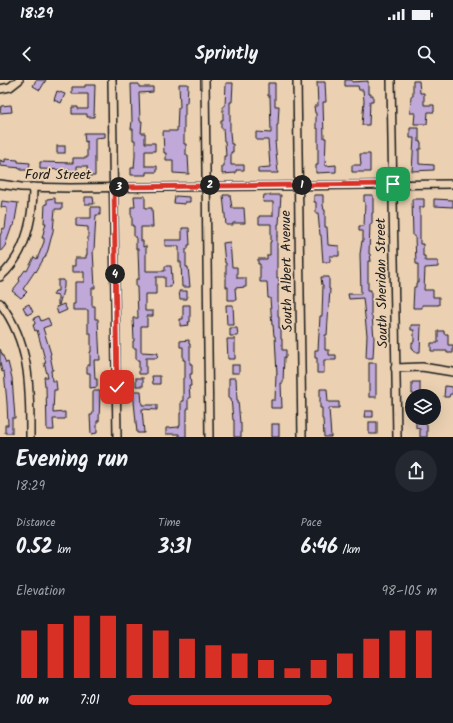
<!DOCTYPE html>
<meta charset="utf-8">
<style>
:root{--surface:#171b24;--page:#242831;--text:#f1f3f6;--muted:#9ea1a6;--accent:#d93025}
body{margin:0;font-family:Kalam,sans-serif;background:var(--page);color:var(--text);height:100vh;display:flex;flex-direction:column;font-size:15px;white-space:nowrap}
*{box-sizing:border-box;margin:0}
p{font-size:13px;color:var(--muted)}
.icon{flex:none;width:22px;height:22px;fill:none;stroke:currentColor;stroke-width:2;stroke-linecap:round;stroke-linejoin:round}
.map{position:relative;height:357px;overflow:hidden}
.details{display:flex;flex-direction:column;background:var(--surface);flex:1}
.details>*{flex:none}
.controls{position:absolute;left:405px;top:309px;display:grid;gap:8px}
.controls a{display:grid;place-items:center;width:36px;height:36px;border-radius:50%;background:var(--surface);box-shadow:0 4px 16px #0002;font-size:20px}
.pin{position:absolute;display:grid;place-items:center;width:34px;height:34px;color:#fff;margin:-17px;border-radius:8px;box-shadow:0 2px 6px #0006}
.km{position:absolute;width:20px;height:20px;margin:-10px;border-radius:50%;background:#222;color:#fff;font-size:11px;line-height:20px;text-align:center}
.round{display:grid;place-items:center;flex:none;width:42px;height:42px;border-radius:21px;background:var(--page)}
.summary{display:flex;align-items:center;justify-content:space-between;height:68px;padding:0 16px}
h1{font-size:22px;font-weight:700;line-height:30px}
.figures{display:grid;grid-template-columns:repeat(3,1fr);gap:6px;height:68px;padding:4px 16px}
.figures div{display:grid;align-content:center}
.figures b{font-size:20px;font-weight:700}
.figures small{font-size:11px;font-weight:400}
.figures p{font-size:11px}
.chart{height:112px;padding:8px 16px}
.chart p{display:flex;justify-content:space-between}
.chart svg{width:100%;height:72px;margin-top:4px;stroke:var(--accent);stroke-width:6}
ul{padding:0 16px;list-style:none;font-size:13px}
li{display:grid;grid-template-columns:64px 48px 1fr;align-items:center;height:30px}
li i{height:10px;border-radius:5px;background:var(--accent)}
.status{display:flex;justify-content:space-between;align-items:center;height:28px;padding:0 20px;background:var(--surface);direction:ltr}
.status svg{height:11px;fill:currentColor}
header{display:flex;justify-content:space-between;align-items:center;height:52px;padding:0 16px;background:var(--surface);font-size:18px;font-weight:700}
.map>svg:first-child{display:block}
.building{fill:#c0a9d8;stroke:#1c1c1c}
.lines{fill:none;stroke-linecap:round;stroke-linejoin:round}
.minor-casing{stroke:#1c1c1c;stroke-width:10}
.minor{stroke:#ebd1b2;stroke-width:7}
.route-casing{stroke:#fff;stroke-width:8}
.route{stroke:#d93025;stroke-width:5}
.labels{text-anchor:middle;stroke-width:3.5;stroke-linejoin:round;paint-order:stroke}
.street-label{font-size:14px;fill:#1c1c1c;stroke:#ebd1b2}
</style>
<div class="status"><b>18:29</b><svg viewBox="0 0 49 12"><path d="M0 12V9h3v3zM5 12V6h3v6zM10 12V3h3v9zM15 12V0h3v12zM26 1h20v11H26zM47 4h2v5h-2z"/></svg></div>
<header><svg class="icon" aria-label="back" viewBox="0 0 24 24"><path d="M15 5l-7 7 7 7"/></svg>Sprintly<svg class="icon" aria-label="search" viewBox="0 0 24 24"><circle cx="10" cy="10" r="6"/><path d="M15 15l6 6"/></svg></header>
<div class="map">
<svg width="453" height="357" viewBox="0 0 453 357">
<rect width="100%" height="100%" fill="#ebd1b2"/>
<filter id="ink" filterUnits="userSpaceOnUse"><feTurbulence type="fractalNoise" baseFrequency=".025" numOctaves="2"/><feDisplacementMap in="SourceGraphic" scale="8" xChannelSelector="R" yChannelSelector="G"/><feConvolveMatrix kernelMatrix="1 2 1 2 8 2 1 2 1" color-interpolation-filters="sRGB"/></filter>
<g filter="url(#ink)">
<g class="building">
<path d="M36,0H46L40,10L33,6Z"/>
<path d="M345,0H352V2L368,1V13H370V15H373V21H370L369,45H362L364,21L363,10H359L358,6H345Z"/>
<path d="M413,1H419L420,13H424V25H434V32H428L427,44H414L415,33H410L411,16H413Z"/>
<path d="M317,2H325L326,22H323L324,58H326L325,86L336,85V92L316,93V85H318V48H316V33H315L314,26H318Z"/>
<path d="M226,3H233L232,22H230V52L231,64H233V72H231V85H244V90H236V93L222,94V86H224V76H226L225,61H224L223,48H221V40H223V26H225Z"/>
<path d="M268,3H275V26H279L278,45H277V61H275L278,93H258V88L270,87V86L268,60H256V52L271,53L270,16H268Z"/>
<path d="M131,4H139V7H153V12L139,13L140,41H142L141,53H145V63H155V71H145V86H157V92H146V95H131V88H134L135,76V60H133V49H131L132,41Z"/>
<path d="M179,4H188L187,23H185V36H184V64H186V75H188L189,94L173,93V80H166V73H164L163,51H177L178,28L180,27Z"/>
<path d="M85,5H95L94,37H87V34H72V27H78V29H88V14H72V7H85Z"/>
<path d="M57,11L65,14L61,23L54,20Z"/>
<path d="M11,25L12,32L0,33L1,26Z"/>
<path d="M410,48H419V62H421V69H419V84L434,85V90L412,91L414,58H410Z"/>
<path d="M84,53H105V57L95,58V96H88L87,86H77V92H71V90L40,89V82L73,83V78H87V61L85,62Z"/>
<rect x="57" y="66" width="8" height="7"/>
<path d="M360,74H370V92H352V85H361Z"/>
<path d="M5,79L18,80V82L30,83L29,90H20L21,88L0,86V80L5,82Z"/>
<path d="M223,115H230L232,128H244L245,143H233V145H226Z"/>
<path d="M264,115H281L279,144H278V156H277V198H279V204H278V237H279V248H281V259H282V270H286V277H284L283,303H281L282,328H271V320H275L276,295H277L275,256H274L273,245H272L270,218H268L267,202H260V184H258V179H267V175H270V162H271V144H259V136H273V122H263Z"/>
<path d="M314,115H323V125L324,130H325V147H327L328,165L339,166V176H330V182H323L321,155H320L318,133H316V122H314Z"/>
<path d="M364,115H373V133H372V144H370L369,174H370L371,181H368V210H371V236H372L374,258L373,278H366L367,255L363,218L349,219L348,214H361L360,174L362,161H363V151H359V146H364L365,122H364Z"/>
<path d="M134,116H145V128H152L153,147H141V161H143V167L146,166V191H165V186H171L172,198L171,207H165V197H156V214H145V231H153V236H147V246H141V272L158,273L157,278H146V294H139V280H136V268H133V261H134L133,238H138L137,207H136V199H139L138,169H136V157H134V146H132V135H131V127H135Z"/>
<path d="M175,116L190,117V122H185V124L174,123Z"/>
<path d="M85,117H93L94,124H85Z"/>
<path d="M55,118V123H62V129H55L53,151L48,170L45,178H44L36,192L35,191L23,209L27,212L21,218L12,211L20,201L19,200L20,197L25,190L27,191L34,177L37,179L44,162V158H42L46,143H44L45,124H47V119Z"/>
<path d="M412,119H424V127H420V164H423V176H425V181H438V187L425,188L424,210H433V217H439V225H422V228H413L414,207H416V203H418V184H416L415,156H413Z"/>
<path d="M434,119L453,120V127L434,126Z"/>
<path d="M2,121L18,123L14,146H12L5,166L0,172V156L3,148L5,149L7,131V128L1,127Z"/>
<path d="M91,127H100V135H96L94,170H93L95,208H92V226H95V239H98L99,261L100,280H94L95,299H97V307L90,308V293H87V285H90V272H91V253H88V230H73V224H75V202H84V192H72V186H75V178H86V175H87V162H88V147L76,146V138H91Z"/>
<path d="M182,148H189L190,165H188V169H186V187H188L190,207H182L181,182H179V166H165V160H182Z"/>
<path d="M230,162L232,187H237V198H246V207L235,208L236,220H228V207H226V183H225L223,163Z"/>
<path d="M321,197H329V209H330L327,255H325V270H329V275H336V280H324V293H317V278H315V270H318L320,236H322L323,205H322Z"/>
<path d="M58,200H64V207L59,225H58V216L53,215L55,211H58Z"/>
<path d="M179,211H187V219H180Z"/>
<path d="M29,224L33,232L27,235L23,227Z"/>
<path d="M64,224L67,230L58,234L56,227Z"/>
<path d="M183,225H190V242H188L189,245L180,246V239H183Z"/>
<path d="M226,225H233L234,245H227Z"/>
<path d="M39,236L41,241L48,238L51,245L43,248L51,274L50,275L53,290H51L52,301H56L57,310H54L53,333L65,332V339H53L54,350H47L46,306H45L44,297H48L44,283H46L37,250L35,251L33,245L35,244L34,238Z"/>
<path d="M411,245H421L420,272H414L413,268H412V262H414V250H411Z"/>
<path d="M230,248H237L238,256H230Z"/>
<path d="M438,251H444V254H448V265H453V273H447V271H431V263H438Z"/>
<path d="M227,259H235V279H228Z"/>
<path d="M189,260V264H190V284H192V294H190L191,306H189L190,318H188V329H187V341H186V357H179V354H166V348L179,347V346H180V333H181V321H183V298H185V280H183V267H180V261Z"/>
<path d="M0,269L6,283L8,282L12,298L15,338H12V353H5V345H8L7,323L4,291L2,292L0,282Z"/>
<rect x="369" y="283" width="7" height="34"/>
<rect x="232" y="285" width="7" height="8"/>
<path d="M152,296H160V304H153Z"/>
<rect x="136" y="298" width="7" height="8"/>
<path d="M229,298H236L237,320H238L240,343H241V357H234V340H233L231,318H229Z"/>
<path d="M412,302H420V316H414V314H412Z"/>
<path d="M445,306L453,307V314H450L449,317H444Z"/>
<path d="M320,309H327L328,322H339V328H329L331,357H324L323,339H322V328H320Z"/>
<path d="M93,311H100L99,341H97V353L91,354L90,335H92L93,333Z"/>
<path d="M133,311H141L142,325H157V330L142,329L144,353H137Z"/>
<path d="M365,331H373V337H364Z"/>
<path d="M416,339L424,340V344H427V357H420V349L416,348Z"/>
<rect x="369" y="342" width="8" height="12"/>
<rect x="272" y="344" width="7" height="13"/>
</g>
<g class="lines">
<g class="minor-casing">
<g id="minor">
<path d="M112,0L117,357"/>
<path d="M205,0L209,357"/>
<path d="M297,0L302,357"/>
<path d="M391,0L397,357"/>
<path d="M0,9L10,7L19,0"/>
<path d="M0,104L21,107L70,108L453,104"/>
<path d="M0,197C26,174 33,141 33,107"/>
<path d="M0,223C31,264 30,309 30,357"/>
<path d="M395,288L422,287L453,292"/>
</g>
</g>
<use href="#minor" class="minor"/>
</g>
</g>
<g class="lines" filter="url(#ink)">
<g class="route-casing">
<path id="route" d="M117,307L114,107L393,104"/>
</g>
<use href="#route" class="route"/>
</g>
<g class="labels">
<g class="street-label">
<text x="58" y="99">Ford Street</text>
<text transform="translate(286 191) rotate(-91)" y="5">South Albert Avenue</text>
<text transform="translate(381 203) rotate(-91)" y="5">South Sheridan Street</text>
</g>
</g>
</svg>
<div class="controls">
<a><svg class="icon" aria-label="layers" viewBox="0 0 24 24"><path d="M12 4l9 5-9 5-9-5zM3 14l9 5 9-5"/></svg></a>
</div>
<div class="pin" style="left:393px;top:104px;background:#1e9e55"><svg class="icon" aria-label="arrive" viewBox="0 0 24 24"><path d="M6 21V4h12l-3 4 3 4H6"/></svg></div>
<div class="pin" style="left:117px;top:307px;background:#d93025"><svg class="icon" aria-label="check" viewBox="0 0 24 24"><path d="M5 12l5 5 9-10"/></svg></div>
<b class="km" style="left:302px;top:105px">1</b>
<b class="km" style="left:210px;top:105px">2</b>
<b class="km" style="left:119px;top:107px">3</b>
<b class="km" style="left:115px;top:194px">4</b>
</div>
<section class="details">
<div class="summary"><div><h1>Evening run</h1><p>18:29</p></div><a class="round"><svg class="icon" aria-label="share" viewBox="0 0 24 24"><path d="M12 15V3M7 8l5-5 5 5M5 13v7h14v-7"/></svg></a></div>
<div class="figures">
<div><p>Distance</p><b>0.52<small> km</small></b></div>
<div><p>Time</p><b>3:31</b></div>
<div><p>Pace</p><b>6:46<small> /km</small></b></div>
</div>
<div class="chart"><p><span>Elevation</span>98–105 m</p>
<svg viewBox="0 0 160 44" preserveAspectRatio="none"><path d="M5 44V15M15 44V11M25 44V6M35 44V6M45 44V11M55 44V15M65 44V20M75 44V24M85 44V29M95 44V33M105 44V38M115 44V33M125 44V29M135 44V20M145 44V15M155 44V15"/></svg>
</div>
<ul>
<li><b>100 m</b>7:01<i style="width:66%"></i></li>
</ul>
</section>
